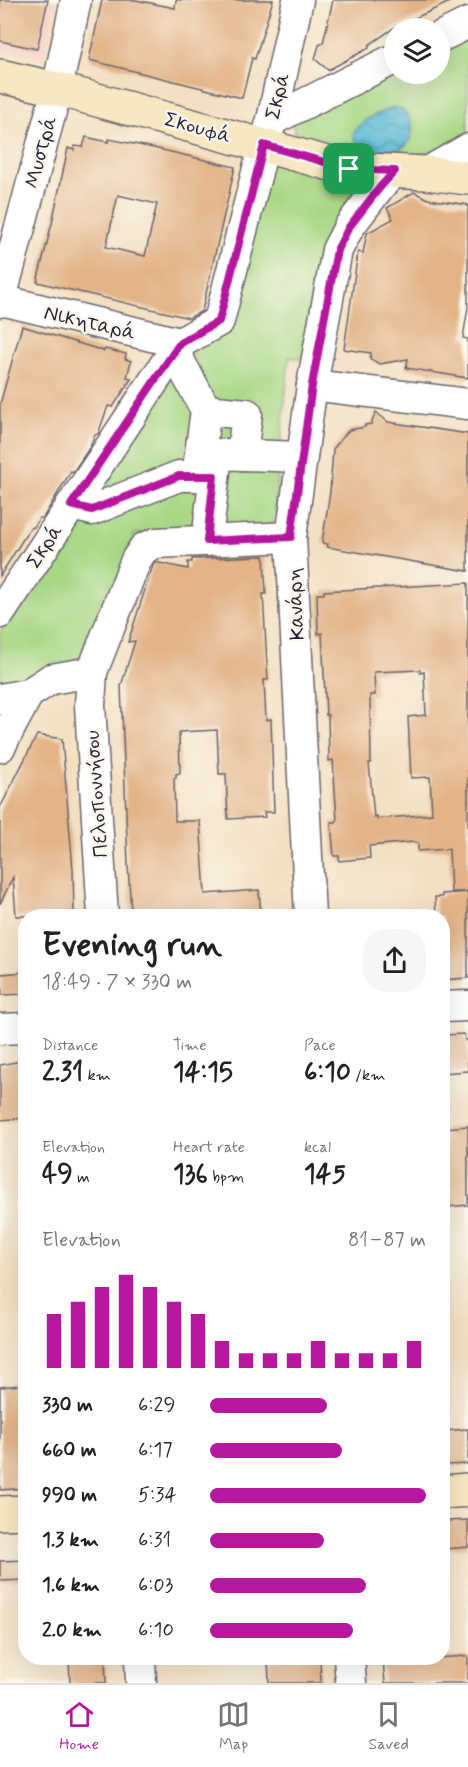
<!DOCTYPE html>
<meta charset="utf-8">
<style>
:root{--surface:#fff;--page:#f6f6f6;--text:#202124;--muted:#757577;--line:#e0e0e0;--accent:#b5179e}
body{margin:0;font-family:Mynerve,sans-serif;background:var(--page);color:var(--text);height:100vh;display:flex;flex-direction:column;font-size:22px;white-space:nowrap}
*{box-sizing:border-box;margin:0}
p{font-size:20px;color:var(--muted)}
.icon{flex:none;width:33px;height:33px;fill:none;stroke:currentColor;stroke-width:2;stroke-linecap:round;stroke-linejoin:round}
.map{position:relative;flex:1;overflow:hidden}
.drawer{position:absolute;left:18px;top:909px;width:432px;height:756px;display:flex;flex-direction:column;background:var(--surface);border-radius:24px;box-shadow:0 6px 24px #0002}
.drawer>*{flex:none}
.buttons{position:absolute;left:384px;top:18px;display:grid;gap:12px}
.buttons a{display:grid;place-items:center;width:66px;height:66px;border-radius:50%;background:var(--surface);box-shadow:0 6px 24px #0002;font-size:30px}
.pin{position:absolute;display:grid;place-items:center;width:51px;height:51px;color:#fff;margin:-26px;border-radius:12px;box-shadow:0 3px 9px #0006}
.round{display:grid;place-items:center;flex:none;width:63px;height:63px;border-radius:24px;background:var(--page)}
.summary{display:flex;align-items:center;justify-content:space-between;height:102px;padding:0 24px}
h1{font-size:33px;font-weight:800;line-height:45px}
.figures{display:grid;grid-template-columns:repeat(3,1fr);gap:9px;height:102px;padding:6px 24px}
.figures div{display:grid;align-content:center}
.figures b{font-size:26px;font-weight:800}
.figures small{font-size:16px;font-weight:400}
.figures p{font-size:16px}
.chart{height:168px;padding:12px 24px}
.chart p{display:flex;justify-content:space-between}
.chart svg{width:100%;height:108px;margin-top:6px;stroke:var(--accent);stroke-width:6}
ul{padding:0 24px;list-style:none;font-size:20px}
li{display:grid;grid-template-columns:96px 72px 1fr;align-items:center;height:45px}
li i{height:15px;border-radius:8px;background:var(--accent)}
.menu{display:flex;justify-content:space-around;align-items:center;height:84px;border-top:2px solid var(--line);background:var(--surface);font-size:16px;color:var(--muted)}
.menu a{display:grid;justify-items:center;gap:3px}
.menu .current{color:var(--accent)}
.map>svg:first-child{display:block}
.built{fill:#f7d0cb}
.green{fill:#a7d784;stroke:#647c60;stroke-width:1.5}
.water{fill:url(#water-waves);stroke:#3d6e88;stroke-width:1.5}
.building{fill:#e3b488;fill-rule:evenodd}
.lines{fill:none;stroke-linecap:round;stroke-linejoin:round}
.street-casing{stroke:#6b646b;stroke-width:33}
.secondary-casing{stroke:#6b646b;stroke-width:36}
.street{stroke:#fff;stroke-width:30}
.secondary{stroke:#f7e8c3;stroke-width:33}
.route-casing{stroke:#fff;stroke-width:12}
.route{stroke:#b5179e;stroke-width:8}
.labels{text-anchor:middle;stroke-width:5;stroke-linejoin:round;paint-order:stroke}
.street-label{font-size:21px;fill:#22223b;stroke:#fbf7ec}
</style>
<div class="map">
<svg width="468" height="1683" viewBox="0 0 468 1683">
<defs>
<pattern id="water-waves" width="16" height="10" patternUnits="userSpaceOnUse" patternTransform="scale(1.5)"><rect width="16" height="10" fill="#58b9d6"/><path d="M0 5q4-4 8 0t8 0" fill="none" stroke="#4896af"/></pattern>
</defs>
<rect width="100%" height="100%" fill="#fbf7ec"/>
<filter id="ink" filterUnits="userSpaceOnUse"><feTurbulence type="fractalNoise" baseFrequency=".0167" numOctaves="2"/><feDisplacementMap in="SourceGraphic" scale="12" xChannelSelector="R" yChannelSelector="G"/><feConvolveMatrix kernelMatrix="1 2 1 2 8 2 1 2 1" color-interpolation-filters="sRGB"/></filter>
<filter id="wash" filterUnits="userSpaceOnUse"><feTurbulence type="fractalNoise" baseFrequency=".008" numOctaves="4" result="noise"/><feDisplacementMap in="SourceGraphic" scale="24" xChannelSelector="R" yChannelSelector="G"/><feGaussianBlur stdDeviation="1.35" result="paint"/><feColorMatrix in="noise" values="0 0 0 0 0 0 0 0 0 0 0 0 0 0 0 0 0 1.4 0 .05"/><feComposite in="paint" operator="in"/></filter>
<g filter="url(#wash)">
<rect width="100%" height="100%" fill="#f3e0c3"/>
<path class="built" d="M0,0H57L43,58L0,48Z"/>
<g class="green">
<path d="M468,29V137L417,157L343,154L315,145L296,135L291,121L394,74H440V43Z"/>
<path d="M268,159L351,183L357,190V201L312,361L289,357L273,530L135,534L110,604L84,668L0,687V632L173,366L227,326Z"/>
</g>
<path class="water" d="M393,107C416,110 417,140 402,148C392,154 370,152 361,146C357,144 355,139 353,135C359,119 379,114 393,107Z"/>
<g id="blocks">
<g class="building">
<path d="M0,0H48L37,49L0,41Z"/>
<path d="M102,0H136L175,8L176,0H273L255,59L252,58L242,98L89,60Z"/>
<path d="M333,0H454L394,28L369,45V48L328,70L315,59L319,45L323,43Z"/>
<path d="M86,137L108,142L109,139L154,148L235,167L202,311L189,318L37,282L52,223L68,148L74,150V146L83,147ZM118,195L157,204L145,256L106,247Z"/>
<path d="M414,192L428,199L468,205V307L463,338L468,339V378L406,368L408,359L380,364L370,359L371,353L344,349L358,252L363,253L367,233L393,219L387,208Z"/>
<path d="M22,326L104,351L105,349L126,354L125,359L131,361L127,377L131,379L113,407L108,406L98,434L95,435L90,447L73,472L71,471L43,518H39L34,527L30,528L0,576V404Z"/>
<path d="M376,412L388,422L468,434V571L327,547L328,544L322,543L330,492L333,449L349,430L365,427V425L371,424Z"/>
<path d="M264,556L266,594H263L268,680H264L266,720L271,719L274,812H264L265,817L228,819L226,774H219L217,730L179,732L180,773L176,774V778H174L175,821H200L205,894L259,890L261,916H138V912H131L128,865L121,686L135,641L128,642L153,565L155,562L188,569V562H192V559Z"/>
<path d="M468,583V892H451L449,849L418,851V843L414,842L369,846L370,858L339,861V856H334L331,822H336L337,820L333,760L329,761L328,715H326L322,633L318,634L317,594H324V591ZM420,670V673L424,672L426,715L408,717L411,778L430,777L432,814L377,819V816L374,817L369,763H371L370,695H375L374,672Z"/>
<path d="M37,735L62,739L73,870L74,912H70L71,916H16L13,877L0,904V808Z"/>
<path d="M468,892V978L442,980V916H436L435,897H442V894Z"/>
<path d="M26,972V994L2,995L1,974Z"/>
<path d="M464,1034L465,1040H468V1071L442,1073L444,1035Z"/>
<path d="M26,1060V1118L0,1120V1065Z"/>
<path d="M468,1126V1205L446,1207L442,1173V1148H446L445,1128Z"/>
<path d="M20,1385L26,1442V1488L0,1490V1387Z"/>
<path d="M468,1429V1464L445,1465V1460L442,1461V1431Z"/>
<path d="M468,1520V1547L445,1549V1545H442V1526H447V1521Z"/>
<path d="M26,1560V1580L0,1581V1561Z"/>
<path d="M468,1656V1683H385L383,1661Z"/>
<path d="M69,1658H105L106,1683H70Z"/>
<path d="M278,1658H320L321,1683H269L268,1659Z"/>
</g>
</g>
</g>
<g filter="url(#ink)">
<use href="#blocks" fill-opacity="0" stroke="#6b646b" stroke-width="1.5"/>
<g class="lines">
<g class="street-casing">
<g id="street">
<path d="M440,37L468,23"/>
<path d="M272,120L394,59"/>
<path d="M426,173L468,149"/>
<path d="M1,300L180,343"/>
<path d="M0,302L57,89L76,0"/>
<path d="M174,351L206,410L197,476"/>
<path d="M312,385L468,404"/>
<path d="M206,410L247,414L242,455"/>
<path d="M71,505L92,510L179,476H214"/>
<path d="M207,541L217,454L302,457"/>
<path d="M0,613L174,351L180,343L219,321L264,145L272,120L298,0"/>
<path d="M0,699L28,694L51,679L92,672"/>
<path d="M0,747L28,694"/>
<path d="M103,916L90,705L92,672L136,560L144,548L156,543L291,537"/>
<path d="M310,916L291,537L312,385L337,250L349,227L380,186L395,171"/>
<path d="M442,1007L468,1006"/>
<path d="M0,1029L26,1028"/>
<path d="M140,1658L141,1683"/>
<path d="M349,1658L351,1683"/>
</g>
</g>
<g class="secondary-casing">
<g id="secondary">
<path d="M0,76L57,89L349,169L426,173L468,178"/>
<path d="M442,1492L468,1490"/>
<path d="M0,1513L26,1512"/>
</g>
</g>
<use href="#street" class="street"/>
<use href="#secondary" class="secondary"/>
</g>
</g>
<g class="lines" filter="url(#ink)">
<g class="route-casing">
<path id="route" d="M264,145L349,169L395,171L381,186L349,227L337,250L312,385L291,537L207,541L214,476H179L92,510L71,505L180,343L219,321Z"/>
</g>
<use href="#route" class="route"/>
</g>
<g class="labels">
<g class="street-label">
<text transform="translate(277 96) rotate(-77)" y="7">Σκρά</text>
<text transform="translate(198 127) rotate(15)" y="7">Σκουφά</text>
<text transform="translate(40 152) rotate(-75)" y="7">Μυστρά</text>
<text transform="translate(90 322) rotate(13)" y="7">Νικηταρά</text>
<text transform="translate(44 546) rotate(-57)" y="7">Σκρά</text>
<text transform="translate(295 604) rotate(-93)" y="7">Κανάρη</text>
<text transform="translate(96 794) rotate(-94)" y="7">Πελοποννήσου</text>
</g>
</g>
</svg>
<div class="buttons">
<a><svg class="icon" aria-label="layers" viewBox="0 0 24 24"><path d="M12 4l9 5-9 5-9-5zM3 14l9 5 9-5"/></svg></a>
</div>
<div class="pin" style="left:349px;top:169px;background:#1e9e55"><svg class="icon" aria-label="arrive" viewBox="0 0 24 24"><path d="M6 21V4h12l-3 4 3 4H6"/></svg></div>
<section class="drawer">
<div class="summary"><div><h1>Evening run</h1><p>18:49 · 7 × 330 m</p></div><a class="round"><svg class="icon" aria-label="share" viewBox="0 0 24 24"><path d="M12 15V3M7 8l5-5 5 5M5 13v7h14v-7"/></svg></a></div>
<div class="figures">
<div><p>Distance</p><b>2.31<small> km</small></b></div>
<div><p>Time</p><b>14:15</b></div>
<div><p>Pace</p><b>6:10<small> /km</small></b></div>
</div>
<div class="figures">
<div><p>Elevation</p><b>49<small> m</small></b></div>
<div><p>Heart rate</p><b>136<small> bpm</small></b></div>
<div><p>kcal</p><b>145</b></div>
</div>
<div class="chart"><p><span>Elevation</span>81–87 m</p>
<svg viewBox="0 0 160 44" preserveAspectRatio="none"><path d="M5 44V22M15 44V17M25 44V11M35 44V6M45 44V11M55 44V17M65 44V22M75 44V33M85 44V38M95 44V38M105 44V38M115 44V33M125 44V38M135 44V38M145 44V38M155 44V33"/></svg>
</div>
<ul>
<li><b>330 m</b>6:29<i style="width:54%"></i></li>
<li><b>660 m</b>6:17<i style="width:61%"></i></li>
<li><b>990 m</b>5:34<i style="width:100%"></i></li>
<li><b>1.3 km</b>6:31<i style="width:53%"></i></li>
<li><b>1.6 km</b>6:03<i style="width:72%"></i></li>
<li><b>2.0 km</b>6:10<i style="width:66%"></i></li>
</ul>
</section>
</div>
<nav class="menu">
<a class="current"><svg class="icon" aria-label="home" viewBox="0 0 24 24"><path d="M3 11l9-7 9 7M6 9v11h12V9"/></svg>Home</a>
<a><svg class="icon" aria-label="map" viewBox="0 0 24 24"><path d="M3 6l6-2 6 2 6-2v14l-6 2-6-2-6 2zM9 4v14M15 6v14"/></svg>Map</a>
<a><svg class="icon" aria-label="saved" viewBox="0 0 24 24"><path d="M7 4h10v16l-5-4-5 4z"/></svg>Saved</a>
</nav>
